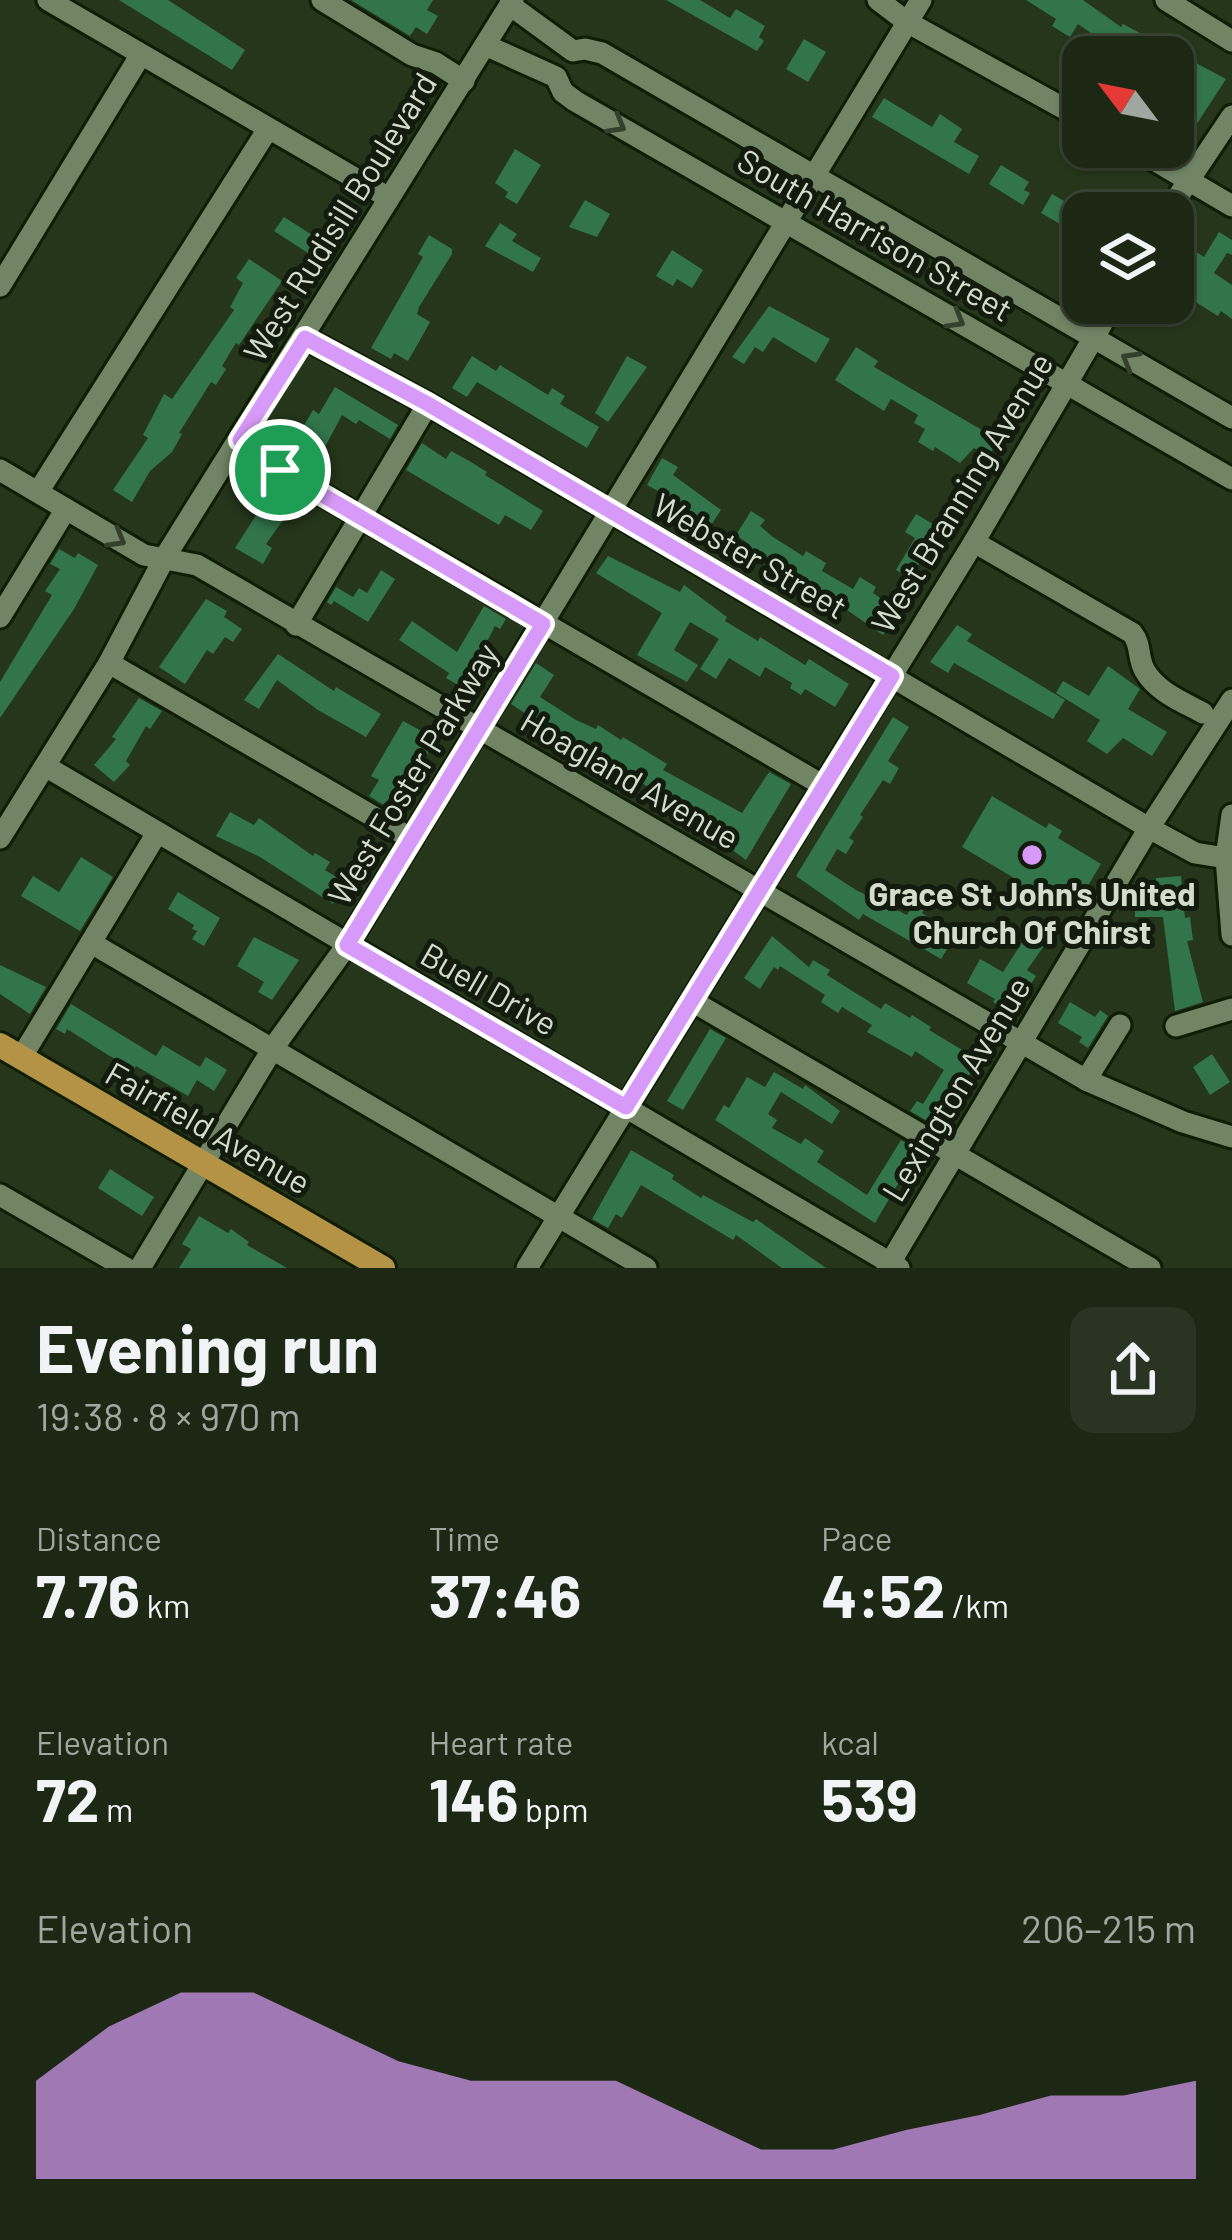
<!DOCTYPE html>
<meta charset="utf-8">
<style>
:root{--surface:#1c2814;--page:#293422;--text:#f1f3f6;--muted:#a0a6a0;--line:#3a4434;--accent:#d89af8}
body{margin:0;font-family:Barlow,sans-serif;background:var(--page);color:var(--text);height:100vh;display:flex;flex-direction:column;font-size:45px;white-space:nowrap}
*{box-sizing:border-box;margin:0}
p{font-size:39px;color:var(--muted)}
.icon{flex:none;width:66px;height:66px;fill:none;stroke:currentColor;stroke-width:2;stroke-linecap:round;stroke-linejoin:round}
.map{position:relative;height:1268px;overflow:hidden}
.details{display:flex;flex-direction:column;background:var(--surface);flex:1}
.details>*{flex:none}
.needle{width:78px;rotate:302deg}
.buttons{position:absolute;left:1062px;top:36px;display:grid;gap:24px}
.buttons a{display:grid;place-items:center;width:132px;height:132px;border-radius:24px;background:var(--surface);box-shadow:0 3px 9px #0004,0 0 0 3px var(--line);font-size:60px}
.pin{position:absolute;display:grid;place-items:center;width:102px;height:102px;color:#fff;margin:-51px;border:6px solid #fff;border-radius:50%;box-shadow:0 3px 12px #0007}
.round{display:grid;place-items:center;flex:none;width:126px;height:126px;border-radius:24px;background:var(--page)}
.overview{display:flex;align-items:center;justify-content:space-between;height:204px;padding:0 36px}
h1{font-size:66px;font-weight:700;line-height:90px}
.stats{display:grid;grid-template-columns:repeat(3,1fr);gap:18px;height:204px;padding:12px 36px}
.stats div{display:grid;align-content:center}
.stats b{font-size:60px;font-weight:700}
.stats small{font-size:33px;font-weight:400}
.stats p{font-size:33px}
.chart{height:336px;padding:24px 36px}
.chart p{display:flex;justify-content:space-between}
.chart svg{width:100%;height:216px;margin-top:12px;fill:var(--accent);opacity:.7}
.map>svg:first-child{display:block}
.building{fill:#32754b}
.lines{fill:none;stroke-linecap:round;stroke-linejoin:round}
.minor-casing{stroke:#0e1d03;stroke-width:27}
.major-casing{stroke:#0e1d03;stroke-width:30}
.minor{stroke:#718565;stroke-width:21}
.major{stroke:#b49346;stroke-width:24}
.oneway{stroke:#34402d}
.route-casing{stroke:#fff;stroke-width:24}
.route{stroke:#d89af8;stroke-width:15}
.poi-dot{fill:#d89af8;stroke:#131b0f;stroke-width:4.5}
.labels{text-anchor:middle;stroke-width:10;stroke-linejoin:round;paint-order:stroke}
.street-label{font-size:33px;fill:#d2ddcc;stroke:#131b0f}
.poi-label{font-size:33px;font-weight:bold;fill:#d2ddcc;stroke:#131b0f}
</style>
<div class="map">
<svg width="1232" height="1268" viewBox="0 0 1232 1268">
<rect width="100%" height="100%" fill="#25361a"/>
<g class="building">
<path d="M119,0H168L245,50L232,70Z"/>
<path d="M351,0H433L427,10L438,16L427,34L416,27L410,36Z"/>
<path d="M666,0H700L730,18L736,9L765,26L759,37L764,41L757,51Z"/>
<path d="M1026,0H1083L1121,27L1123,24L1226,79L1176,156L1162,147H1173V111L1185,92L1173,85V57H1125L1078,24L1070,37L1052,26L1056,19Z"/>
<path d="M804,39L826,52L808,82L786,69Z"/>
<path d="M884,98L932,127L940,114L962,129L954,142L979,156L969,174L872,117Z"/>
<path d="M515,149L541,165L517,204L505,197L508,192L495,183Z"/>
<path d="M1001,165L1029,182L1024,190L1030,193L1023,205L989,184Z"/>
<path d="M1052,194L1083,212V237L1041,213Z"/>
<path d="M585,200L610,214L597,237L569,227Z"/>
<path d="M284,217L320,240L311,255L274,231Z"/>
<path d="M500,223L517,234L512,241L541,258L533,272L485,246Z"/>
<path d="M1219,232L1232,240V255L1227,253L1214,273L1232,285V319L1221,311L1218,316L1173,288V255L1181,242L1204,257Z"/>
<path d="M429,235L452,249V254L419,307L417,314L430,322L420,340L408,361L394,353L391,359L371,348L423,257L418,254Z"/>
<path d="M672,250L703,270L692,288L677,279L673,286L656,276Z"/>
<path d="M249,259L282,281L239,345L236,343L222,366L226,369L216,385L211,382L179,433L182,434L172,452L150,471L132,502L113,490L148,438L143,435L164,394L172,399L234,310L230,307L243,283L236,278Z"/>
<path d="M769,306L830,339L816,363L773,337L763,352L755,347L744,364L732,357Z"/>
<path d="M856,347L878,361L874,367L999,440L988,457L974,448L960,463L935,447L933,451L918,442L925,429L914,423L918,415L891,399L884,411L835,380Z"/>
<path d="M472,356L496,371L500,365L548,395L552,388L565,396L560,404L599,427L587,448L477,382L467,397L452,388Z"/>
<path d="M627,356L647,367L608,422L595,413Z"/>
<path d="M335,387L398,425L390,439L359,420L356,424L342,415L312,471L286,456L313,410L319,414Z"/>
<path d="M422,443L446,459L451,451L471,462L487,472L485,475L543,511L531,530L505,515L499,525L406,470Z"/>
<path d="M662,458L678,467L673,475L721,510L709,528L685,511L681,517L663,506L669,497L647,485Z"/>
<path d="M274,487L296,502L266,544L272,548L263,564L235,548Z"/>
<path d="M751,511L765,520L760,526L773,537L803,556L806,551L826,563L822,571L853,589L860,577L876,587L873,593L899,611L883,635L837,603L834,609L764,565L765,562L743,548L746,542L736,535Z"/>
<path d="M916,514L943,530L909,578L896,570L915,538L905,532Z"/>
<path d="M59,549L75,558L78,553L98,565L74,609L0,718V682L52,595L45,591L60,569L50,564Z"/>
<path d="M608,556L680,592L684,585L727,617L725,621L758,641L760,637L805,665L809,659L849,684L835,707L805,689L801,695L790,688L792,683L765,667L760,677L729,658L716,679L700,669L719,639L690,622L674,650L698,665L687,682L637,655L662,613L596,573Z"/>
<path d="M381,570L395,579L368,622L334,601L331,605L327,602L336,587L353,597L359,588L367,593Z"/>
<path d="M206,599L227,611L224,617L242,629L233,642L225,637L213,654L207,650L185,684L159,667Z"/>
<path d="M484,606L506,619L500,629L495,626L463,688L446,678L449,673L399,640L412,621L457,652Z"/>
<path d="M957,625L972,634L967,641L1065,700L1053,719L954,663L948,673L930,662Z"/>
<path d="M278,654L334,691L336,687L381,714L366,737L318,710L277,680L259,709L244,700Z"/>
<path d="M536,663L554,675L540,697L576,720L596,729L598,725L621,740L623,737L667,764L663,770L742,813L769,772L791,784L746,860L706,831L712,821L680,800L677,805L624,772L619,780L580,756L582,751L511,704Z"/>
<path d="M1108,666L1140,689L1128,709L1167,732L1152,756L1123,738L1107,754L1087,741L1100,720L1056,693L1063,681L1089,696Z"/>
<path d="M139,698L162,711L150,729L146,726L126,761L130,765L114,782L94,765L116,739L112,737Z"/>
<path d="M893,717L909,727L888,761L899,768L890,784L883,780L860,815L863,817L849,838L854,841L846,854L837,849L825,870L856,890L907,915L913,904L924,910L922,913L956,935L941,959L863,914L859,920L796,876Z"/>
<path d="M403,721L436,739L424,760L418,757L384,805L369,796L379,780L371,776Z"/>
<path d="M992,796L1046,828L1049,823L1062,831L1058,838L1101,864L1081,897L1074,893L1071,898L1038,879L1029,894L1011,883L1014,878L962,847Z"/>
<path d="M230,812L254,825L259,818L313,856L315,853L330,862L325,870L346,883L333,904L260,857L216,836Z"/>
<path d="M81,857L113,877L80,931L21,896L33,876L59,892Z"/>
<path d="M1181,876L1185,918L1190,917L1193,940L1187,941L1203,1002L1175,1011L1163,917H1135V903L1157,902L1156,878Z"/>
<path d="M178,892L220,918L204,946L192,939L197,931L192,929L194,925L168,909Z"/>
<path d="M1038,918L1056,929L1027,970L1036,976L1012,1014L993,1002L995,999L967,983L980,959L1003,972Z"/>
<path d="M772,936L809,967L813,960L830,970L827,975L881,1009L885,1003L910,1018L912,1015L931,1027L929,1030L979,1060L936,1126L910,1111L917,1101L923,1104L944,1070L915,1051L912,1057L867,1032L872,1025L842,1007L838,1013L821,1002L825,995L780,966L778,970L774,967L760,989L744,978Z"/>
<path d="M254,937L299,960L272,1000L258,992L264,982L237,966Z"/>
<path d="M0,965L46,987L30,1014L0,994Z"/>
<path d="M1070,1002L1095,1017L1100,1010L1108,1016L1088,1048L1079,1042L1082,1037L1058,1023Z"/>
<path d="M71,1004L156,1056L163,1045L200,1067L206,1057L227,1070L214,1091L197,1080L188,1096L136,1066L134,1069L108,1055L67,1029L65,1034L56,1029Z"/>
<path d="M710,1029L726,1038L683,1110L667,1101Z"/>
<path d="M1212,1054L1230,1082L1210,1095L1193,1067Z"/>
<path d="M774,1072L803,1089L805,1085L840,1111L832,1124L781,1092L768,1114L777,1120L772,1128L801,1144L805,1138L824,1151L817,1162L867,1195L901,1140L918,1150L875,1223L715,1120L724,1105L729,1108L747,1077L765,1087Z"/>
<path d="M631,1150L674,1175L672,1179L701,1198L703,1195L753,1222L756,1219L826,1268H782L736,1235L733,1240L641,1185L622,1218L616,1214L608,1228L592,1219Z"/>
<path d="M110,1169L154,1197L142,1216L98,1188Z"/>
<path d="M199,1216L228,1233L231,1229L249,1242L247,1245L287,1268H179L191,1249L182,1244Z"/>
</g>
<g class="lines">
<g class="minor-casing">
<g id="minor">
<path d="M48,0L389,198"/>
<path d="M322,0L412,55L436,63L464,81"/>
<path d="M878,0L907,22L1083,119"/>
<path d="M1166,0L1232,41"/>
<path d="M510,5L573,51L585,49L602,53L1232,418"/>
<path d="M485,45L556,77L563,92L575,101L1232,479"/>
<path d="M1132,147L1232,206"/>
<path d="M1167,213L1232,116"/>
<path d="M0,286L140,56"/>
<path d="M305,338L428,404L1149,828L1195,853L1226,858"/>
<path d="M240,440L280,470L824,786"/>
<path d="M0,470L144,555L197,565L1086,1080L1183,1122L1232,1137"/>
<path d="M38,492L268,129"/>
<path d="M974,542L1132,633C1142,645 1137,658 1145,671C1157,692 1183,702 1203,713"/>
<path d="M0,617L66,509"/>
<path d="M296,625L428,404"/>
<path d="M109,663L412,839"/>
<path d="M45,766L899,1268"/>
<path d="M1232,815L1226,858L1232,935"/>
<path d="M0,838L109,663L165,557L513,0"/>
<path d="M93,944L646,1268"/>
<path d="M692,1001L1150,1268"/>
<path d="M1176,1026L1232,1009"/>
<path d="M21,1058L157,833"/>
<path d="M1086,1080L1120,1025"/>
<path d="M0,1195L126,1268"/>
<path d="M140,1268L273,1048L347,945L921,0"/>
<path d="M527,1268L974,542L1114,303"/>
<path d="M887,1268L1149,828L1232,700"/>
</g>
</g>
<g class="major-casing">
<path id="major" d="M0,1045L383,1268"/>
</g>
<use href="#minor" class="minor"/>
<use href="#major" class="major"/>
</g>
<defs><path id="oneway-chevron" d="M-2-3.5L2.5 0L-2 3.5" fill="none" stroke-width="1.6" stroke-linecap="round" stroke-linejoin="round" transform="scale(3)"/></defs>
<g class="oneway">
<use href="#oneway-chevron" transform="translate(617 125) rotate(30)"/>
<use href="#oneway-chevron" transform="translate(956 320) rotate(30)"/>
<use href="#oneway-chevron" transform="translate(1130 360) rotate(-150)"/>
<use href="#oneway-chevron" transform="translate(117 539) rotate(30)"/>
</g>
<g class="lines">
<g class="route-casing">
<path id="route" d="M305,338L428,404L892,676L626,1107L347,945L543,624L280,470L240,440Z"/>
</g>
<use href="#route" class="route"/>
</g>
<circle class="poi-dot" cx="1032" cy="855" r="12"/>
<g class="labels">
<g class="street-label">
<text transform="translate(340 217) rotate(-58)" y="12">West Rudisill Boulevard</text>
<text transform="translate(875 235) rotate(30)" y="12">South Harrison Street</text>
<text transform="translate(962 493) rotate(-59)" y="12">West Branning Avenue</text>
<text transform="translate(750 556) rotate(30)" y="12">Webster Street</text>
<text transform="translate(413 774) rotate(-59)" y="12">West Foster Parkway</text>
<text transform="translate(630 779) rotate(30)" y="12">Hoagland Avenue</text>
<text transform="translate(489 989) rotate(30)" y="12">Buell Drive</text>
<text transform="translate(956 1089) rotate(-59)" y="12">Lexington Avenue</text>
<text transform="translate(208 1128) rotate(30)" y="12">Fairfield Avenue</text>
</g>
<g class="poi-label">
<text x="1032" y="906">Grace St John's United<tspan x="1032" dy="38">Church Of Chirst</tspan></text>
</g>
</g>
</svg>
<div class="buttons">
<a><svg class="needle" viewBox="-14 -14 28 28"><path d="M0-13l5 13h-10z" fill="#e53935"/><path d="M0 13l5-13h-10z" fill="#a0a6a0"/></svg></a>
<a><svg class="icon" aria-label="layers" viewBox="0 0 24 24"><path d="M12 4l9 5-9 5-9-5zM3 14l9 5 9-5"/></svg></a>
</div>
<div class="pin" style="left:280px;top:470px;background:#1e9e55"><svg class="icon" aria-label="arrive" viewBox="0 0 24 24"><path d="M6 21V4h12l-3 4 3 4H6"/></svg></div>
</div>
<section class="details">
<div class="overview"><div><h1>Evening run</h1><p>19:38 · 8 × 970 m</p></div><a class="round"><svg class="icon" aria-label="share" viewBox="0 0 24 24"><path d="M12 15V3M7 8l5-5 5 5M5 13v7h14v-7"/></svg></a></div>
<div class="stats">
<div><p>Distance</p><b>7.76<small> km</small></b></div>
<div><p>Time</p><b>37:46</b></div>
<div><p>Pace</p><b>4:52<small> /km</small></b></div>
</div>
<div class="stats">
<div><p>Elevation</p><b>72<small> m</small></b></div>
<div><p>Heart rate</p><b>146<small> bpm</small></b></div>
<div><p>kcal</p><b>539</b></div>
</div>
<div class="chart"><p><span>Elevation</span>206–215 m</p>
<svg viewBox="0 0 160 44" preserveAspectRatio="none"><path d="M0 44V24L10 13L20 6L30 6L40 13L50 20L60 24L70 24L80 24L90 31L100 38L110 38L120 34L130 31L140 27L150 27L160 24V44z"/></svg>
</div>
</section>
